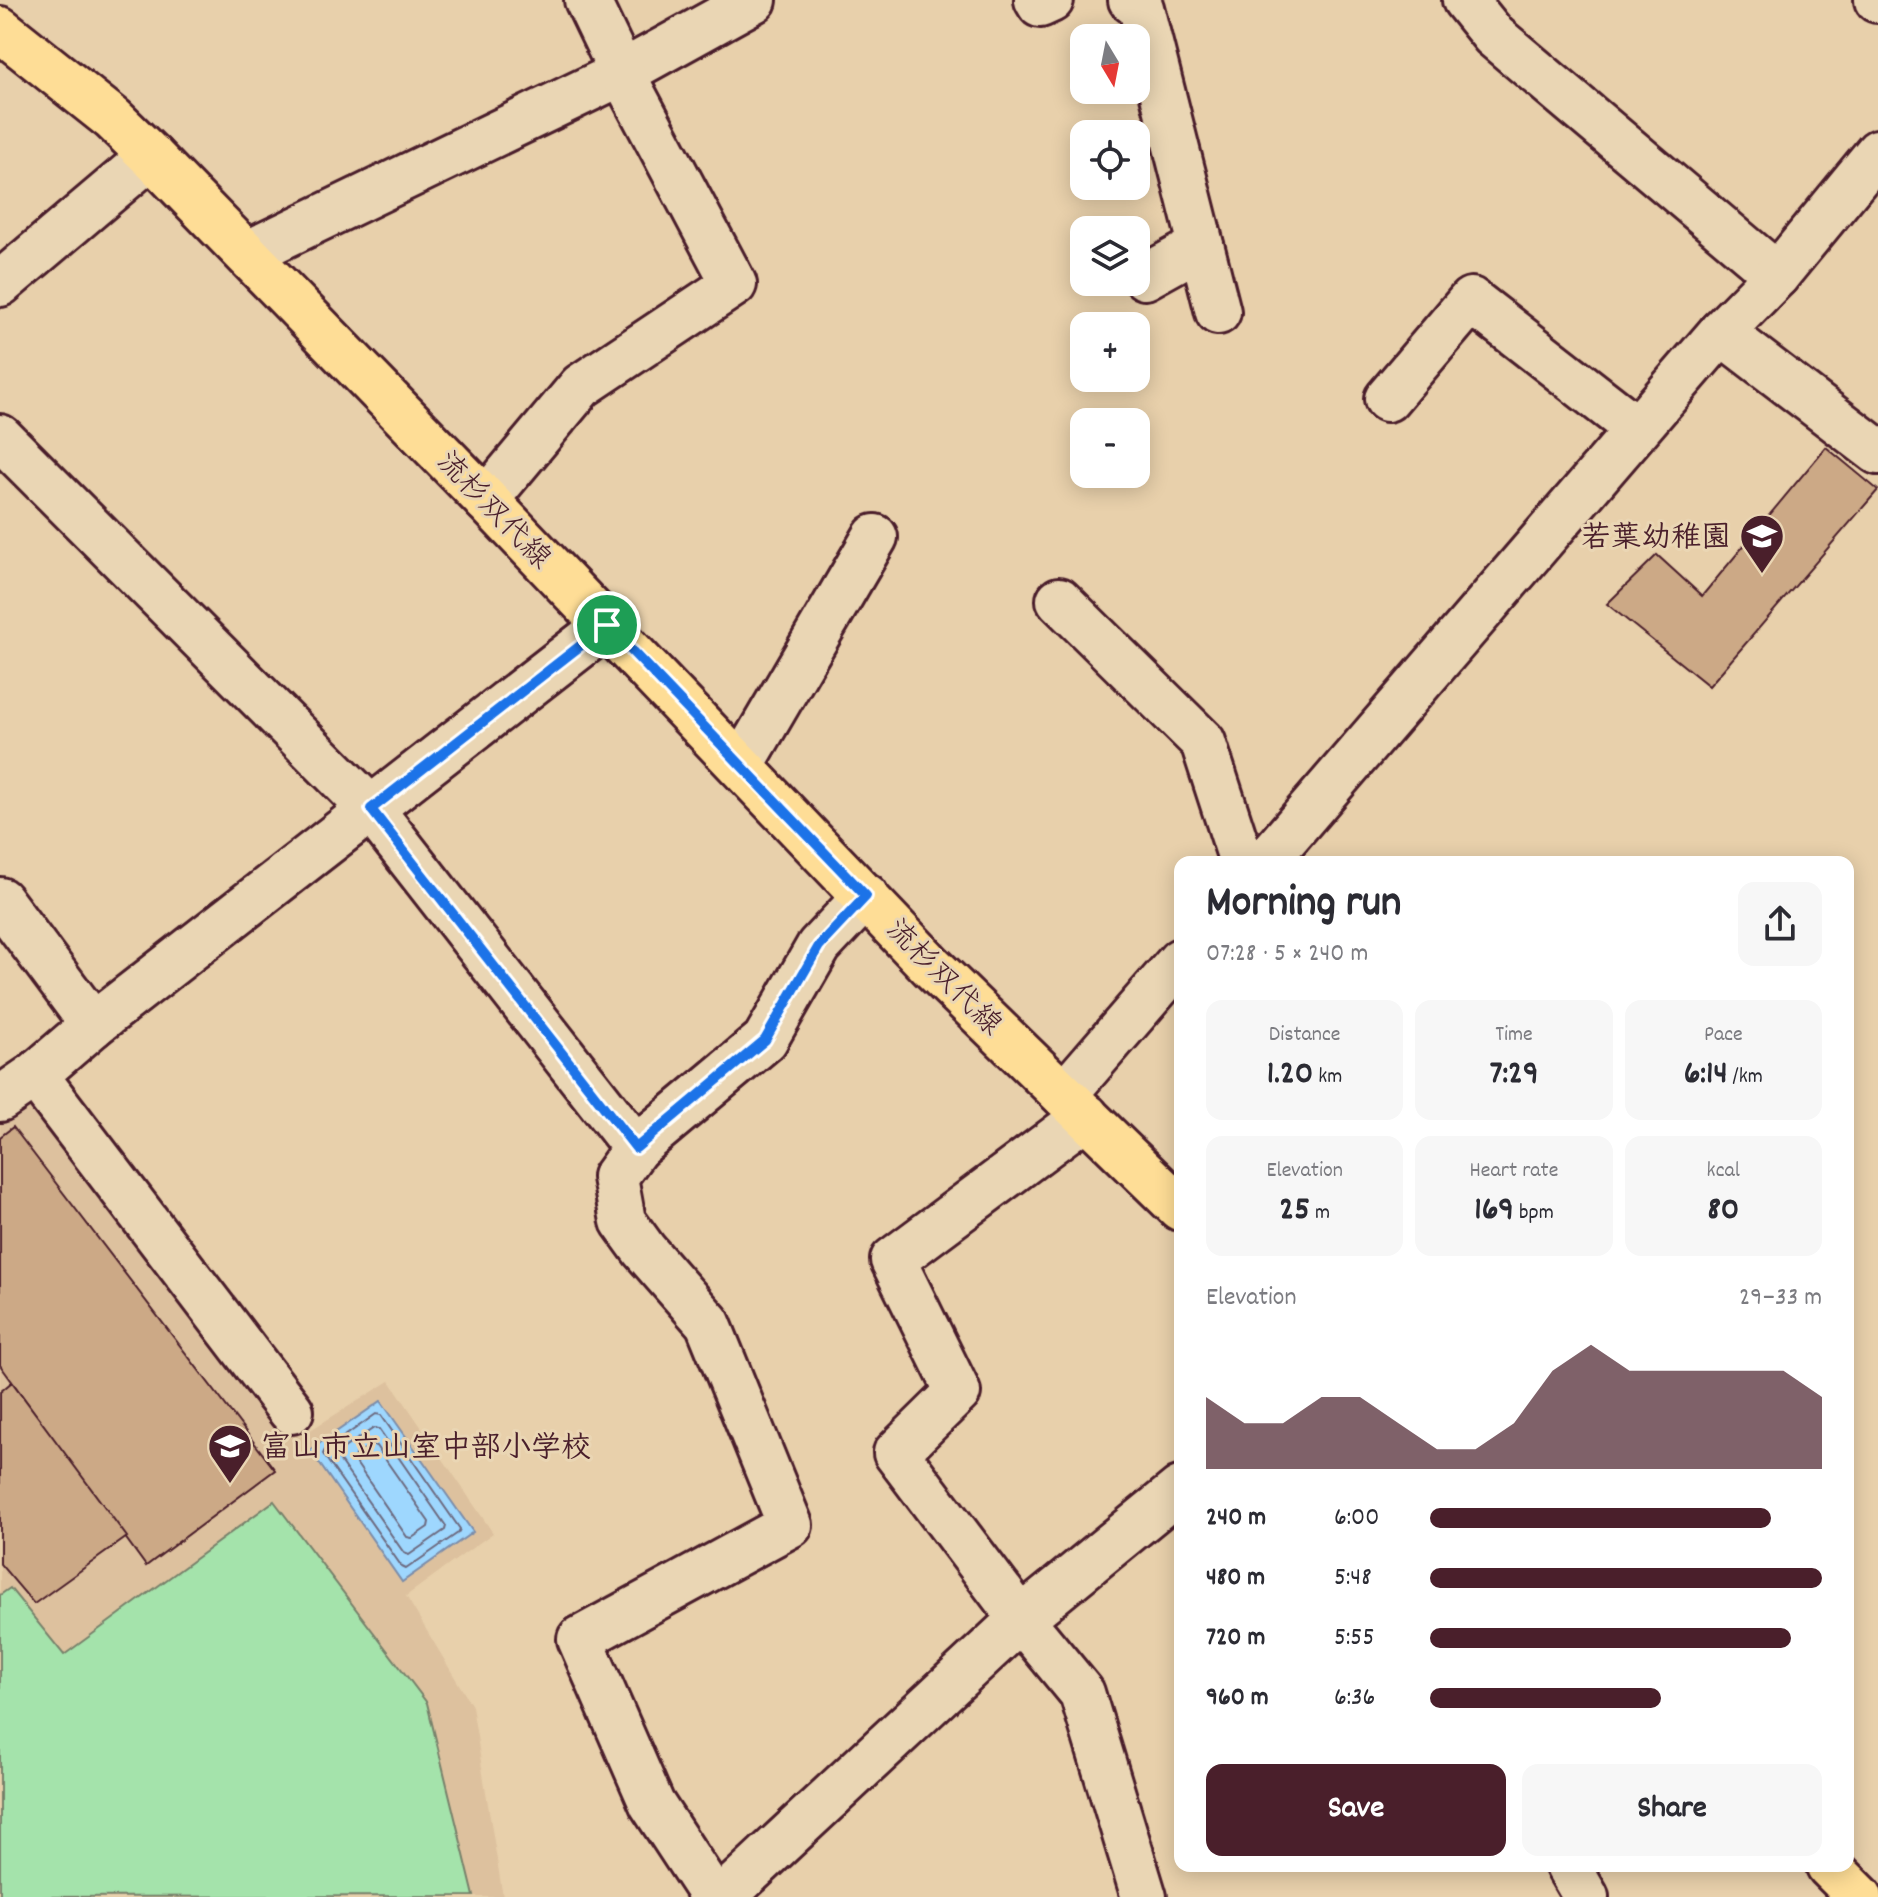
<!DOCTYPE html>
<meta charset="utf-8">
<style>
:root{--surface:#fff;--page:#f7f7f7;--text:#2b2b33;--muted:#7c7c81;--accent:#4a1f2b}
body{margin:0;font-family:Dekko,"Klee One",sans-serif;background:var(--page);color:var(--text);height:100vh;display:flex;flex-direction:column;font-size:30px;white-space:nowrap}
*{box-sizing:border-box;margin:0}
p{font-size:26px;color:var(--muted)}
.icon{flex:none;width:44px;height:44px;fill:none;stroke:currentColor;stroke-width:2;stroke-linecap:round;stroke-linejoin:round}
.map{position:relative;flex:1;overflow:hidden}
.sheet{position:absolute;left:1174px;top:856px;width:680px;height:1016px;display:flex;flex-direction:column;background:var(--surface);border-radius:16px;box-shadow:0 4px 20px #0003}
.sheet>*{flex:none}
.needle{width:52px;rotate:170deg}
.tools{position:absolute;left:1070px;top:24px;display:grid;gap:16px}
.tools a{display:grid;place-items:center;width:80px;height:80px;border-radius:16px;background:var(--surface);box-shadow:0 4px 20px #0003;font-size:40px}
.pin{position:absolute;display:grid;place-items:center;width:68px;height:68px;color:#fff;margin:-34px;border:4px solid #fff;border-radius:50%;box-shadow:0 2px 8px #0007}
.round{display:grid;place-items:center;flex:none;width:84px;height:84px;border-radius:16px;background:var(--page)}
.summary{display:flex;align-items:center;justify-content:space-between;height:136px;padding:0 32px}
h1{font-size:44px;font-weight:800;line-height:60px}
.figures{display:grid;grid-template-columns:repeat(3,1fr);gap:12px;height:136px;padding:8px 32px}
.figures div{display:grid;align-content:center;border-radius:16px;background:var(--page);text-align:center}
.figures b{font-size:34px;font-weight:800}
.figures small{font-size:22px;font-weight:400}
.figures p{font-size:22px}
.chart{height:224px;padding:16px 32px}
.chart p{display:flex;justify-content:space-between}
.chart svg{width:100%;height:144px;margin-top:8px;fill:var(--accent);opacity:.7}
.button{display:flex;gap:16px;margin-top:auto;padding:16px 32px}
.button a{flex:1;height:92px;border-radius:16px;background:var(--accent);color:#fff;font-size:32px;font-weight:800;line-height:92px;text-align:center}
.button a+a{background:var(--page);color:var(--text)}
ul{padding:0 32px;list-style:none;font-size:26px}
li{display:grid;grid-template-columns:128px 96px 1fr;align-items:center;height:60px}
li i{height:20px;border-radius:10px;background:var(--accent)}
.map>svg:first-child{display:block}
.built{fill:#ddc19e}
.green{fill:#a4e3ab;stroke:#77816b;stroke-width:2}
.water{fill:#9ed7fe;stroke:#7c8daa;stroke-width:2}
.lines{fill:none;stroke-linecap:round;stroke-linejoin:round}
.shore{stroke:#6c697f;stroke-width:2}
.building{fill:#cca986;stroke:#4a1f2b;stroke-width:2}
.minor-casing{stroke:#4a1f2b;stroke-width:50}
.major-casing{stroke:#4a1f2b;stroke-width:50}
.minor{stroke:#ead6b4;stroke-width:44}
.major{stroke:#fedd96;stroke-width:44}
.route-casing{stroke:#fff;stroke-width:16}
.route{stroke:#1a73e8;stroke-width:10}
.labels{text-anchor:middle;stroke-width:6;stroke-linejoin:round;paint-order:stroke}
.street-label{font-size:30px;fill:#4a1f2b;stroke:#ead6b4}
.poi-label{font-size:30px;font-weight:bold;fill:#4a1f2b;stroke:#ead6b4;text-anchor:end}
</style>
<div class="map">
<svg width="1878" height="1897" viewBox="0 0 1878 1897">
<rect width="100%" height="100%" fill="#e8d0ab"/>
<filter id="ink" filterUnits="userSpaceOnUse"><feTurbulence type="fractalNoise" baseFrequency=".0125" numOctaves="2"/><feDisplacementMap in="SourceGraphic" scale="16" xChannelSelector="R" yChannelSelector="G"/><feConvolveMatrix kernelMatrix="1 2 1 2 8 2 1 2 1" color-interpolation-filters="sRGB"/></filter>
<g filter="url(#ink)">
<path class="built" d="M36,1097L299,1437L390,1381L493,1533L406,1596L472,1706L503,1897H0V1124Z"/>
<path class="green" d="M274,1501L427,1703L474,1896L0,1897V1595L10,1588L64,1655Z"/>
<path class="water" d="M381,1401L473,1532L402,1582L310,1450Z"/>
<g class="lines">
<g class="shore">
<path d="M376,1414L381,1415L460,1529L458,1533L406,1569L402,1567L323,1454L325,1450Z"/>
<path d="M374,1428L379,1429L446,1526L445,1530L409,1555L404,1553L337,1457L338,1452Z"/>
<path d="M371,1445L376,1446L429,1522L428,1527L412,1538L407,1537L354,1460L355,1455Z"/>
</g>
</g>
<g class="building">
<path d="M1826,447L1878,490L1709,686L1607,604L1657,555L1702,596Z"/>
<path d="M13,1127L275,1470L146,1566L0,1365V1137Z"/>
<path d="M12,1382L127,1537L34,1604L0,1564V1392Z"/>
</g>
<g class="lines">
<g class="minor-casing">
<g id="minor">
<path d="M1037,0L1040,5L1051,0"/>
<path d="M1131,0L1141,8L1218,312"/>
<path d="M1465,0L1494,36L1777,275"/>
<path d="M1877,0H1878"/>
<path d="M248,253L622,73L754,0"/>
<path d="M1145,277L1201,246"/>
<path d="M0,284L151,156"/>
<path d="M1721,332L1878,452"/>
<path d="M1387,399L1471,300L1637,429"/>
<path d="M0,437L371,809L636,1148L765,1040L819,946L866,896"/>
<path d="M486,500L581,386L734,284L622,73L587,0"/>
<path d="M1059,600L1203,742L1242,862"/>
<path d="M741,766L875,537"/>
<path d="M1265,862L1721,332L1777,275L1878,152"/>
<path d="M0,900L93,1025"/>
<path d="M35,1075L291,1411"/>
<path d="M1064,1095L1180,961"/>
<path d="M0,1099L35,1075L93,1025L607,625"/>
<path d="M1086,1116L893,1260L958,1392L896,1453L1021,1619L1082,1693L1144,1897"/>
<path d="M636,1148L615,1177L623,1221L644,1250L708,1323L790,1525L580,1639L652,1804L713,1897"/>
<path d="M1568,1866L1586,1897"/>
<path d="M723,1897L1021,1619L1180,1489"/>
</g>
</g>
<g class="major-casing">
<g id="major">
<path d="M0,29L113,119L151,156L486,500L931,966L1180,1208"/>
<path d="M1829,1866L1860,1897"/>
</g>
</g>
<use href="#minor" class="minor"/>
<use href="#major" class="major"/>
</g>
</g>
<g class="lines" filter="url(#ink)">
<g class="route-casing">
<path id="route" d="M607,625L866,896L819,946L765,1040L636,1148L371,809Z"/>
</g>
<use href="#route" class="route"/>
</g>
<defs>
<g id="school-pin" transform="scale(2.3)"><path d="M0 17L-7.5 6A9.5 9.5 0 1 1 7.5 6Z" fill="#4a1f2b" stroke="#ead6b4"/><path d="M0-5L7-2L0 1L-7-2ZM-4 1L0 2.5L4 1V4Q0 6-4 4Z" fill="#fff"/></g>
</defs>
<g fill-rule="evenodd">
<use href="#school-pin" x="1762" y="536"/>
<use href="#school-pin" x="230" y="1446"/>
</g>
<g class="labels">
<g class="street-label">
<text transform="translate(495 509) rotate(46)" y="10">流杉双代線</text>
<text transform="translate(945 976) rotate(45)" y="10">流杉双代線</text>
</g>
<g class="poi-label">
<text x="1731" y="546">若葉幼稚園</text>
<text x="261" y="1456" text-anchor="start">富山市立山室中部小学校</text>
</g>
</g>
</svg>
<div class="tools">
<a><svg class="needle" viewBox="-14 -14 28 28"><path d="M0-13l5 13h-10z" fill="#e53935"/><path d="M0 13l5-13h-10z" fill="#7c7c81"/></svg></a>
<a><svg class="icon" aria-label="locate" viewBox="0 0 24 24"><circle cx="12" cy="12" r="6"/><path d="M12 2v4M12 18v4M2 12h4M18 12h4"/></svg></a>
<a><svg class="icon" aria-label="layers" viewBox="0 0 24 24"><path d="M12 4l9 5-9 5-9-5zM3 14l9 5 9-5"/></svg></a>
<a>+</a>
<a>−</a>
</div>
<div class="pin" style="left:607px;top:625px;background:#1e9e55"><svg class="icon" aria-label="arrive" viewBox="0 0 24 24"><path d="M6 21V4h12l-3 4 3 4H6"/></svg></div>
<section class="sheet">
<div class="summary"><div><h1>Morning run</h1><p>07:28 · 5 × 240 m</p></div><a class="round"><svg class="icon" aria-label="share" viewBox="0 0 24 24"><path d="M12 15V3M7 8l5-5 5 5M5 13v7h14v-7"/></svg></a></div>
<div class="figures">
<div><p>Distance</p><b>1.20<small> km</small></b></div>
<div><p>Time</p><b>7:29</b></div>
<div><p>Pace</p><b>6:14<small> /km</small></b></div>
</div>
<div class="figures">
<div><p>Elevation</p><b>25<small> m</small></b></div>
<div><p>Heart rate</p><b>169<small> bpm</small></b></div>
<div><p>kcal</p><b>80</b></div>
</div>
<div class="chart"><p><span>Elevation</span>29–33 m</p>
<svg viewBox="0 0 160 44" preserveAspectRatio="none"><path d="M0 44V22L10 30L20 30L30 22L40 22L50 30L60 38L70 38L80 30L90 14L100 6L110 14L120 14L130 14L140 14L150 14L160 22V44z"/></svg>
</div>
<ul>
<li><b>240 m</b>6:00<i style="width:87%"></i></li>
<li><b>480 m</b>5:48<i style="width:100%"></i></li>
<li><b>720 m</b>5:55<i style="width:92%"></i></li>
<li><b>960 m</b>6:36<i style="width:59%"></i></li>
</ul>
<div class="button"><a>Save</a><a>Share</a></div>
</section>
</div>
